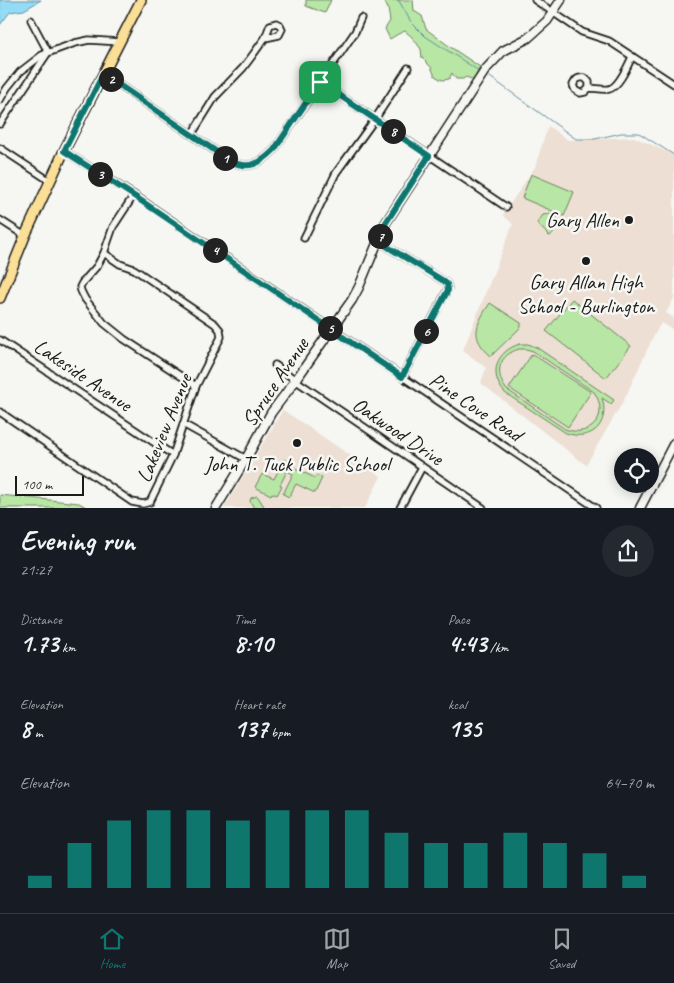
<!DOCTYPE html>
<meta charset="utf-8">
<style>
:root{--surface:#171b24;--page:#242831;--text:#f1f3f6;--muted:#9ea1a6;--line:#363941;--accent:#0f766e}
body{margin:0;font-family:Caveat,sans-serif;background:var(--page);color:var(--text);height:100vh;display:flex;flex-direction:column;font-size:19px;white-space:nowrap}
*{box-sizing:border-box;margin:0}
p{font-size:16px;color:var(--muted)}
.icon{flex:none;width:28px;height:28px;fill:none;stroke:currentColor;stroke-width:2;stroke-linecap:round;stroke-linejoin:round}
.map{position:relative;height:508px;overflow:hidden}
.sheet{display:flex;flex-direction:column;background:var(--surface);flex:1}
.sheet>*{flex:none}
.fabs{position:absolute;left:614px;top:448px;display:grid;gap:10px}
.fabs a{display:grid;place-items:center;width:45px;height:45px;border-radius:50%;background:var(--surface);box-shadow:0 2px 12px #0003;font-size:25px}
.scale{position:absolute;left:15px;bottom:12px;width:69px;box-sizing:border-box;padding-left:5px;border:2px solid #1c1c1c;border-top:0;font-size:14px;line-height:18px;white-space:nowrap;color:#1c1c1c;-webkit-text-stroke:4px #f6f6f2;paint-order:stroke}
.pin{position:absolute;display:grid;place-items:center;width:42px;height:42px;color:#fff;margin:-21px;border-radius:10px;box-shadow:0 2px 8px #0006}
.km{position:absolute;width:25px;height:25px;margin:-12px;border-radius:50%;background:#222;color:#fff;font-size:14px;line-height:25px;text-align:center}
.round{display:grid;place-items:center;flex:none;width:52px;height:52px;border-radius:26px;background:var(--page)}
.headline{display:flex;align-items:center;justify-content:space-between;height:85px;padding:0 20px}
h1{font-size:28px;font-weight:800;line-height:38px}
.figures{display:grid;grid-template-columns:repeat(3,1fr);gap:8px;height:85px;padding:5px 20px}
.figures div{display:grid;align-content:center}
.figures b{font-size:25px;font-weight:800}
.figures small{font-size:14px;font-weight:400}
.figures p{font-size:14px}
.chart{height:140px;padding:10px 20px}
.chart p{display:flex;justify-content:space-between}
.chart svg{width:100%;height:90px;margin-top:5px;stroke:var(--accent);stroke-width:6}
.tab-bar{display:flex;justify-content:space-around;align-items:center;height:70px;border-top:1px solid var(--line);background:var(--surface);font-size:14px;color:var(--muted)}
.tab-bar a{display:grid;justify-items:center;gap:2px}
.tab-bar .selected{color:var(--accent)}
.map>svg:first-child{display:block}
.built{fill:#eddfd3}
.green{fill:#b8e6a5;stroke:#6a8160;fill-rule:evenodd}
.water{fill:#94dcf6;stroke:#648f9f}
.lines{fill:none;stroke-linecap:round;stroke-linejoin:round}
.stream{stroke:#648f9f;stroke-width:1}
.street-casing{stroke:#1c1c1c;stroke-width:9}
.secondary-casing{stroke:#1c1c1c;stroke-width:11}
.primary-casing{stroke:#1c1c1c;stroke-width:12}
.street{stroke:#f6f6f2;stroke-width:5.5}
.secondary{stroke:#f6f6f2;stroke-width:8}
.primary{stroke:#fbdf96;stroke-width:9}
.route-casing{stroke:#fff;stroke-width:10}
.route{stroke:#0f766e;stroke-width:6}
.poi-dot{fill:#1c1c1c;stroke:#f6f6f2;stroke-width:2}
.labels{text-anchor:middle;stroke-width:5;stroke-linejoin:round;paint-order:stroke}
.poi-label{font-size:21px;fill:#1c1c1c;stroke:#f6f6f2}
.street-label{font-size:21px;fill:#1c1c1c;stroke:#f6f6f2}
</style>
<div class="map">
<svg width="674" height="508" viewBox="0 0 674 508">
<rect width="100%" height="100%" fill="#f6f6f2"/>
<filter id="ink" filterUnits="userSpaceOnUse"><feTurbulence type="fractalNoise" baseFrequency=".02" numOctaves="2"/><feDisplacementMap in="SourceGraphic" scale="10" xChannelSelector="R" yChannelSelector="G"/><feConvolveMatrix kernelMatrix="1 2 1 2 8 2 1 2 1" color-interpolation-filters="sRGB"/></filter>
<g filter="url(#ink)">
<g class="built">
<path d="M548,126L568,140L634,137L674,155V298L666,313L674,318V330L661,323L652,339L625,398L586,465L481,383L486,368L463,350L513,224L503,215L535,167Z"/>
<path d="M283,410L381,476L365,508H224Z"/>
</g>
<g class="green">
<path d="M306,0H331L325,13L306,6Z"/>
<path d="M384,0H413L414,11L422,16L426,29L449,46L480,67L474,80L466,77L463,79H456L452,73L449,79L442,80L435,76L431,67L422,58L421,49L412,37L405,31L398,34L390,39L385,29L390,21L388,9Z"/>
<path d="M531,174L574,192L564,216L522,198Z"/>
<path d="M549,214L558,217L553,234L549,236L537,223L543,215Z"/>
<path d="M572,299L631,346L606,378L546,331Z"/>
<path d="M490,303L521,323V327L491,356C469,337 476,324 490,303Z"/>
<path d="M520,344H528L536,347L614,400L611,404L602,398C610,424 592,442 566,433L505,393C488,374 496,351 520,344ZM519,349H526L533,351L594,392C610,415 592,439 565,429L506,389C494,372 499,355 519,349Z"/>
<path d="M532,354L591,392L568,427L509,388Z"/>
<path d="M284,459L292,463L291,466L315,478L317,475L322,478L315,493L296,484L289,497L283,494L293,474L287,471L280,485L282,486L277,495L272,493L271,495L255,487L262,474L274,479Z"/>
<path d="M0,495L79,503L88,508H0Z"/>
<path d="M257,496L258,497L265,508H254L250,501L251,498Z"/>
</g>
<path class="water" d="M0,0H41L24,10L10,12L0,25Z"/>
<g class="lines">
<g class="stream">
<path d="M396,0L399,1L411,22L425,36L479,71"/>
<path d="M490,77L576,139H595L621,133H639L674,155"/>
</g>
<g class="street-casing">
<g id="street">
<path d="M535,0L582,32L609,41L674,84"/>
<path d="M31,20L48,52"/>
<path d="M103,74L230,161C249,170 260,164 274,150L355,32L361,18"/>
<path d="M320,82L506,207"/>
<path d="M589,88V82L585,78C578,77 576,79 573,85L575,90L580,93L585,92L589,88C595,88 603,90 609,89C619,87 628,65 632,57"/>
<path d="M0,100L7,88L20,72L42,55L75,43L89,40L120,42"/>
<path d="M0,124L47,54"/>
<path d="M192,134L215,97L243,68L252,56L265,38L270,25L276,23L280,25L282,29L279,35L265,38"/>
<path d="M0,148L50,181"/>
<path d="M64,151L134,195L596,508"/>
<path d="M134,195L113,227L104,253L97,266L82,283L80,287L81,291L85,299L104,323L124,339L196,386"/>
<path d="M0,220L25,236"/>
<path d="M304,238L336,173L375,119L408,68"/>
<path d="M378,241L442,280L447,284L448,289L402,377"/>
<path d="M0,340L173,455"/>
<path d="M275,365L301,384L483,508"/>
<path d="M0,412L132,502L143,504L150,502L173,455L196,386L221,337L220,330L215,324L134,269L120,264L104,253"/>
<path d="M183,424L246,459"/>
<path d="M400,508L422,467"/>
</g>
</g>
<g class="secondary-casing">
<g id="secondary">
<path d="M216,508L246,459L271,413L295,381L352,300L359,287L385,224L486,69L503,51L528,38L537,30L547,21L561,0"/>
<path d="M640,508L674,443"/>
</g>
</g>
<g class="primary-casing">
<path id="primary" d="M0,298L25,236L64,151L141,0"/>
</g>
<use href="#street" class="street"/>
<use href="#secondary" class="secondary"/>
<use href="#primary" class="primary"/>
</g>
</g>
<g class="lines" filter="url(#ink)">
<g class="route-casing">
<path id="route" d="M103,74L230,161C249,170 260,164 274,150L320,82L429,156L385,224L378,241L442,280L447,284L448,290L402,377L134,196L64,151Z"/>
</g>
<use href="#route" class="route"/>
</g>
<g class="poi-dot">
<circle cx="629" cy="220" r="5"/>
<circle cx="586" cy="261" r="5"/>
<circle cx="297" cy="443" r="5"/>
</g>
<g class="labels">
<g class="poi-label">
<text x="619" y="227" text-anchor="end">Gary Allen</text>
<text x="586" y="289">Gary Allan High<tspan x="586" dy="24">School - Burlington</tspan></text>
<text x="297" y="471">John T. Tuck Public School</text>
</g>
<g class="street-label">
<text transform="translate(83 375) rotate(34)" y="7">Lakeside Avenue</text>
<text transform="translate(275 382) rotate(-56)" y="7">Spruce Avenue</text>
<text transform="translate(476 407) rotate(34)" y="7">Pine Cove Road</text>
<text transform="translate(164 428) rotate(-68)" y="7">Lakeview Avenue</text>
<text transform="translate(398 431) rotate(34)" y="7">Oakwood Drive</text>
</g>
</g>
</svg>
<div class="fabs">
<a><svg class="icon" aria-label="locate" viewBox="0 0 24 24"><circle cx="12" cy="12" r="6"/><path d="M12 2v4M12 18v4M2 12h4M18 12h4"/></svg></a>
</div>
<div class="scale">100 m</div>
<div class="pin" style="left:320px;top:82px;background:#1e9e55"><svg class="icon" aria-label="arrive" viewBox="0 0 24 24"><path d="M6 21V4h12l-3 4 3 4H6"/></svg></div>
<b class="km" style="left:225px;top:158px">1</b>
<b class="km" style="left:111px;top:79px">2</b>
<b class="km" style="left:100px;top:174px">3</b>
<b class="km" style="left:215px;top:250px">4</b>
<b class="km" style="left:330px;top:328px">5</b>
<b class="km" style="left:426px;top:331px">6</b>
<b class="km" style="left:380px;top:236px">7</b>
<b class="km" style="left:393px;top:131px">8</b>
</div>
<section class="sheet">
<div class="headline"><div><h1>Evening run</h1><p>21:27</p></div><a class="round"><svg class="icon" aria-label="share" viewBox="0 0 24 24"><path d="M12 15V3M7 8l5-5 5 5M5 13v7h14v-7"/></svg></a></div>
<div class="figures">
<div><p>Distance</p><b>1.73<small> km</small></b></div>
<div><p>Time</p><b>8:10</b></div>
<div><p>Pace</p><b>4:43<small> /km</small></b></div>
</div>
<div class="figures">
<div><p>Elevation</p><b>8<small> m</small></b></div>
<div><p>Heart rate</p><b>137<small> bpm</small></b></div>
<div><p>kcal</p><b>135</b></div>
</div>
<div class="chart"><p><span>Elevation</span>64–70 m</p>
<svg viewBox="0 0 160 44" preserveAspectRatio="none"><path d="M5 44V38M15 44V22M25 44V11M35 44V6M45 44V6M55 44V11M65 44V6M75 44V6M85 44V6M95 44V17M105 44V22M115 44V22M125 44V17M135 44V22M145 44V27M155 44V38"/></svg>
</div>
</section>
<nav class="tab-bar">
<a class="selected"><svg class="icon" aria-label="home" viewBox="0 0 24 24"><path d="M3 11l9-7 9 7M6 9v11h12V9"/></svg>Home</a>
<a><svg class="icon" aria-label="map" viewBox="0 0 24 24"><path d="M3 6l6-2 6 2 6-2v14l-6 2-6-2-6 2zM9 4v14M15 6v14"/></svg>Map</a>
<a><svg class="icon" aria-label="saved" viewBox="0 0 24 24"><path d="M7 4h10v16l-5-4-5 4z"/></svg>Saved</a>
</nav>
